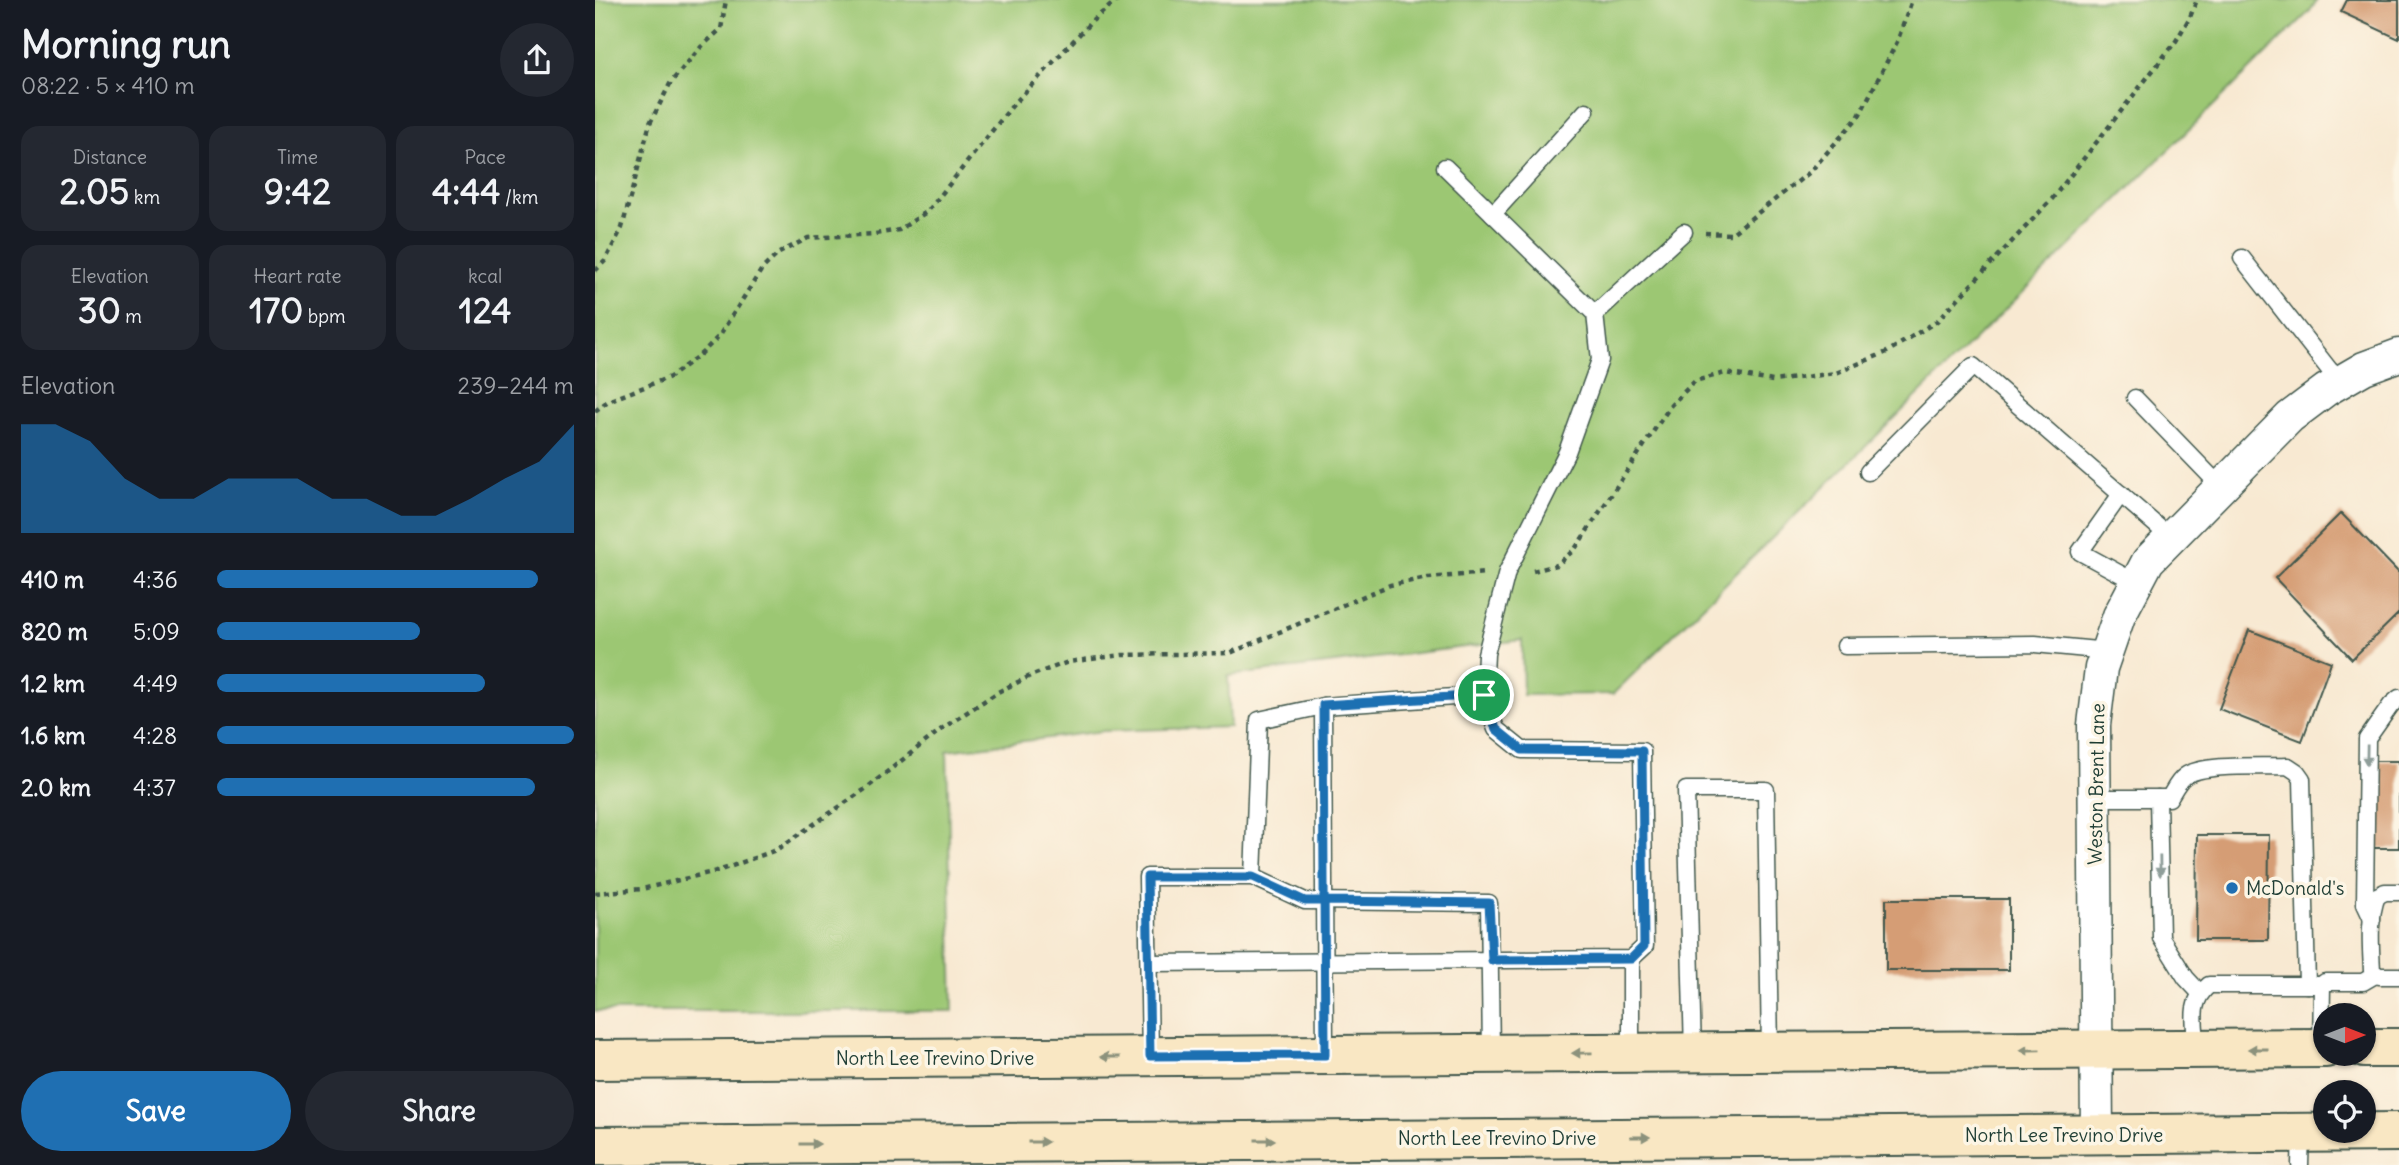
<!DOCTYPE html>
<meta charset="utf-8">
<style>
:root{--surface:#171b24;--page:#242831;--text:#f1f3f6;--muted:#9ea1a6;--accent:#1f6fb2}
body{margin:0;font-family:Delius,sans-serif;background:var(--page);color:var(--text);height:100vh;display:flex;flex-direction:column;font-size:26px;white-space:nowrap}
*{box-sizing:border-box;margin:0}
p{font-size:23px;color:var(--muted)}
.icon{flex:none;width:38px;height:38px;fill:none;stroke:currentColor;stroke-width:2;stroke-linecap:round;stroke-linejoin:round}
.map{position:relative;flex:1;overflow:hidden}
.side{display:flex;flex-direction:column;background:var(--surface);width:595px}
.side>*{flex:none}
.needle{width:46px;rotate:90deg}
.controls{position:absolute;left:1718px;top:1003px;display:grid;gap:14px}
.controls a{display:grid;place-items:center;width:63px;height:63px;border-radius:50%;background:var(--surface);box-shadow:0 2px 5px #0004;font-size:35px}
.pin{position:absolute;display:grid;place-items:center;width:60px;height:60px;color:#fff;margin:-30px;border:4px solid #fff;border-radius:50%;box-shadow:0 2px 7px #0007}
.round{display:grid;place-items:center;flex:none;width:74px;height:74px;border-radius:37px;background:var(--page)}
.headline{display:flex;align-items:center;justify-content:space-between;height:119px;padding:0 21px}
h1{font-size:38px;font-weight:700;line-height:52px}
.stats{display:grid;grid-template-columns:repeat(3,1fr);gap:10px;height:119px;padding:7px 21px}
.stats div{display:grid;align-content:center;border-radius:18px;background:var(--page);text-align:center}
.stats b{font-size:35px;font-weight:700}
.stats small{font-size:19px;font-weight:400}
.stats p{font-size:19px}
.chart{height:196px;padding:14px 21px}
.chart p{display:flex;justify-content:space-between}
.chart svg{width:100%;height:126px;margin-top:7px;fill:var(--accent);opacity:.7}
.action{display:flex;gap:14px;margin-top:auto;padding:14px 21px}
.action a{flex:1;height:80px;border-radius:42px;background:var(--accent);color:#fff;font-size:28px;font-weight:700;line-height:80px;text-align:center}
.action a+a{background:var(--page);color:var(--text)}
ul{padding:0 21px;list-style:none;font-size:23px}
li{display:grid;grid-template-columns:112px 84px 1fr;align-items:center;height:52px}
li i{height:18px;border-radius:9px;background:var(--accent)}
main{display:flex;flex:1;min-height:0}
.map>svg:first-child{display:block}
.green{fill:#9cc773;stroke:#5e8254;stroke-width:2}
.building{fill:#d59d75}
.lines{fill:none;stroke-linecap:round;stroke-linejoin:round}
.service-casing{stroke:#40574c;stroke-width:19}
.minor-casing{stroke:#40574c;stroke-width:35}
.secondary-casing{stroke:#40574c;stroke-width:42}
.path{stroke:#40574c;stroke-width:4.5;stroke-dasharray:5 5;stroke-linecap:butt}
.service{stroke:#fff;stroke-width:16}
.minor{stroke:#fff;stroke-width:32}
.secondary{stroke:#f9e7c3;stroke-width:38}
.oneway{fill:#8f9e9a}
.oneway2{fill:#8c927c}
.route-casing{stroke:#fff;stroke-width:14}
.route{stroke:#1f6fb2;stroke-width:9}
.poi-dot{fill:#1f6fb2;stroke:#fcf5e5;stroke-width:2.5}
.labels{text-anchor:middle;stroke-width:7;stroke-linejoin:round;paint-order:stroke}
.street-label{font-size:19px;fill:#1f3d34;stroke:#fcf5e5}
.poi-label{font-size:19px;fill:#1f3d34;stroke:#fcf5e5;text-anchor:start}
</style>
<main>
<section class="side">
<div class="headline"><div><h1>Morning run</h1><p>08:22 · 5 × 410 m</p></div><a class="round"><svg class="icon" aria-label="share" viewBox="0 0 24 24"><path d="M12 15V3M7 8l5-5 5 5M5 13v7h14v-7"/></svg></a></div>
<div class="stats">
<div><p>Distance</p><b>2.05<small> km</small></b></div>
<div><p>Time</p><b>9:42</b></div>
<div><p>Pace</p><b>4:44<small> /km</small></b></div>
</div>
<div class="stats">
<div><p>Elevation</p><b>30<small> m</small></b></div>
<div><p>Heart rate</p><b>170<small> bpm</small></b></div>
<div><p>kcal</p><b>124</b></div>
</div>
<div class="chart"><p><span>Elevation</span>239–244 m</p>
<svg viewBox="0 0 160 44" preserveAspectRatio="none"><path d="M0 44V6L10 6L20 12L30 25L40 32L50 32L60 25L70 25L80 25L90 32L100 32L110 38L120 38L130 32L140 25L150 19L160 6V44z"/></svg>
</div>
<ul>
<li><b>410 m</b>4:36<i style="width:90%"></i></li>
<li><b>820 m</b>5:09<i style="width:57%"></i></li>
<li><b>1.2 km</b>4:49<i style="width:75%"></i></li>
<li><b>1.6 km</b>4:28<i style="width:100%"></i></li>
<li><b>2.0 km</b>4:37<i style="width:89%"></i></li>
</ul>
<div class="action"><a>Save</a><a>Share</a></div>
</section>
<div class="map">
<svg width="1804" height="1165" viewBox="0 0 1804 1165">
<rect width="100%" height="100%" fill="#fcf5e5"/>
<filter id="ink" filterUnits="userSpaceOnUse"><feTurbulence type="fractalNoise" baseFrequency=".0143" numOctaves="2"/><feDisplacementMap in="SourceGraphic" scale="14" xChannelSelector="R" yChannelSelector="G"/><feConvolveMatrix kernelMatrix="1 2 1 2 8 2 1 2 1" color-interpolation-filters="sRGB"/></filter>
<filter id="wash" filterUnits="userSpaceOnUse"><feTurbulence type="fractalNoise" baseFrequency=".00686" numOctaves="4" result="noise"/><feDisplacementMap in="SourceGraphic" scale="28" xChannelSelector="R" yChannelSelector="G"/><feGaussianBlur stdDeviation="1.57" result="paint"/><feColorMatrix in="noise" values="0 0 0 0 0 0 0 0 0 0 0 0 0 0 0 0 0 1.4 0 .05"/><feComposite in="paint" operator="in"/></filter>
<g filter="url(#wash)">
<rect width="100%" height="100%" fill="#f8e9d2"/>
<path class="green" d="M0,0H1722L1715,11L1018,694L928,695L927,640L633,676L635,727L508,731L352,751L358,1011H0Z"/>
<g id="blocks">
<g class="building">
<path d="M1752,0H1804V39L1746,12Z"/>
<path d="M1746,513L1804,573V613L1757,659L1680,578Z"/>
<path d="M1654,630L1736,662L1707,741L1624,709Z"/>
<rect x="1779" y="761" width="25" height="87"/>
<path d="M1602,835H1674L1673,940H1601Z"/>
<rect x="1291" y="899" width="123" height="71"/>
</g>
</g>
</g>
<g filter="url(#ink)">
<use href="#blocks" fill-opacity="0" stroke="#40574c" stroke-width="2"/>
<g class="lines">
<g class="service-casing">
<g id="service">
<path d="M898,214L991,111"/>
<path d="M1647,258L1744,382"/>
<path d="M1000,314L1089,232"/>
<path d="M1540,398L1626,487"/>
<path d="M1273,472L1378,366L1576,538"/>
<path d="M1526,494L1485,552L1542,583"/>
<path d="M1250,646L1440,644L1512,651"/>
<path d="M728,706L730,1055"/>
<path d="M1500,798H1574C1579,790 1583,781 1590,776C1608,763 1669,767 1693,766L1702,772L1707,779L1712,985"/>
<path d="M1563,798L1566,938L1591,978L1605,993"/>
<path d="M658,877L664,720L728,706L889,695"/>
<path d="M1804,892H1790L1782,896C1773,920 1776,947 1777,971L1784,976H1804"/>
<path d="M1777,919L1770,904L1772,739L1796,705L1804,698"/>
<path d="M1036,959V1053"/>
<path d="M554,963L1036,959L1050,946L1047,751L927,750L901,729L889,695L891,654L912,572L972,452L1005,360L1000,314L850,167"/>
<path d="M1726,1048L1727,985L1730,982H1768L1780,975"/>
<path d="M1602,1049C1600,1024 1593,1002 1614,985H1727"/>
<path d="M1098,1053L1091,790H1171L1175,1053"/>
<path d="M555,1056L552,877H658L710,901L894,903L896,1054"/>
<path d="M1705,1165L1706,1133"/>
</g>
</g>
<g class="minor-casing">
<path id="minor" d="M1502,1135L1499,725L1506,668L1524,616L1553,561L1695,417L1731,390L1769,368L1804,355"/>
</g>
<g class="secondary-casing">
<g id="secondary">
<path d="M1769,1048H1804"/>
<path d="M0,1060L1731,1048"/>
<path d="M0,1146L1804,1132"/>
</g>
</g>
<g class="path">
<path d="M1110,233L1136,234L1215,172L1264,116L1302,42L1317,0"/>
<path d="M0,271L10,261L27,228L55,123L76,82L106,47L126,29L131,0"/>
<path d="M0,411L13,401L75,377L107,353L124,336L167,269L184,253L213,238L280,234L304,230L333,211L417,106L495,23L522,0"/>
<path d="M938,571L962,565L980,549L1076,405L1100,381L1130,373L1178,381L1241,373L1292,352L1342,321L1457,199L1581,41L1595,17L1602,0"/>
<path d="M0,893L47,889L126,870L181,850L269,790L348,728L403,692L435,676L473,662L527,655L635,653L795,585L833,578L890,573"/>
</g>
<use href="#service" class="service"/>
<use href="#minor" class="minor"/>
<use href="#secondary" class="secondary"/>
</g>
<defs><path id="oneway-solid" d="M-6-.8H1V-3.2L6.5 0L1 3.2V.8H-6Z" transform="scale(1.75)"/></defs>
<g class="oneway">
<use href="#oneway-solid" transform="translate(1772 755) rotate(91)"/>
<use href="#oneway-solid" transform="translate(1565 866) rotate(89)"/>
</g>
<g class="oneway2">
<use href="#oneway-solid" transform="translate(1663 1049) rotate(180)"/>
<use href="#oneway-solid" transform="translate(1435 1050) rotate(179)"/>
<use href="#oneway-solid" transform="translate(987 1053) rotate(179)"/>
<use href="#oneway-solid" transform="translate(515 1057) rotate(180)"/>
<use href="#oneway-solid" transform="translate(1045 1137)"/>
<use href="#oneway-solid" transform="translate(670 1140)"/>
<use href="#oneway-solid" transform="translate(443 1142)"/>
<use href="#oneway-solid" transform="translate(215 1144)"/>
</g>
</g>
<g class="lines" filter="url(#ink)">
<g class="route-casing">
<path id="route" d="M889,695L728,705C729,822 729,939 730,1055L555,1056L552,877H658L710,901H729L894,903L897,960L1036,959L1049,946L1047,751L927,750L901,729L889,695"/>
</g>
<use href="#route" class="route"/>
</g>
<circle class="poi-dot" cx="1637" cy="888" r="7"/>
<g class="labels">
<g class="street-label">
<text transform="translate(1501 784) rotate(-89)" y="7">Weston Brent Lane</text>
<text x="340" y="1065">North Lee Trevino Drive</text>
<text x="1469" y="1142">North Lee Trevino Drive</text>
<text x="902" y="1145">North Lee Trevino Drive</text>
</g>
<g class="poi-label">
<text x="1651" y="895">McDonald's</text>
</g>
</g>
</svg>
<div class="controls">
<a><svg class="needle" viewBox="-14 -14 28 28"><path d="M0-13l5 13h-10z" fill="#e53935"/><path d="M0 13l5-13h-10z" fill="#9ea1a6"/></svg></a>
<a><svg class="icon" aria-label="locate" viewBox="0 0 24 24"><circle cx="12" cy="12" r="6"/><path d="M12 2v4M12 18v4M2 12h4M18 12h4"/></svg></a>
</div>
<div class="pin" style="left:889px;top:695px;background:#1e9e55"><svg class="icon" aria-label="arrive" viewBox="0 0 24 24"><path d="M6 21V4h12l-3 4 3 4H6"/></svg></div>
</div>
</main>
